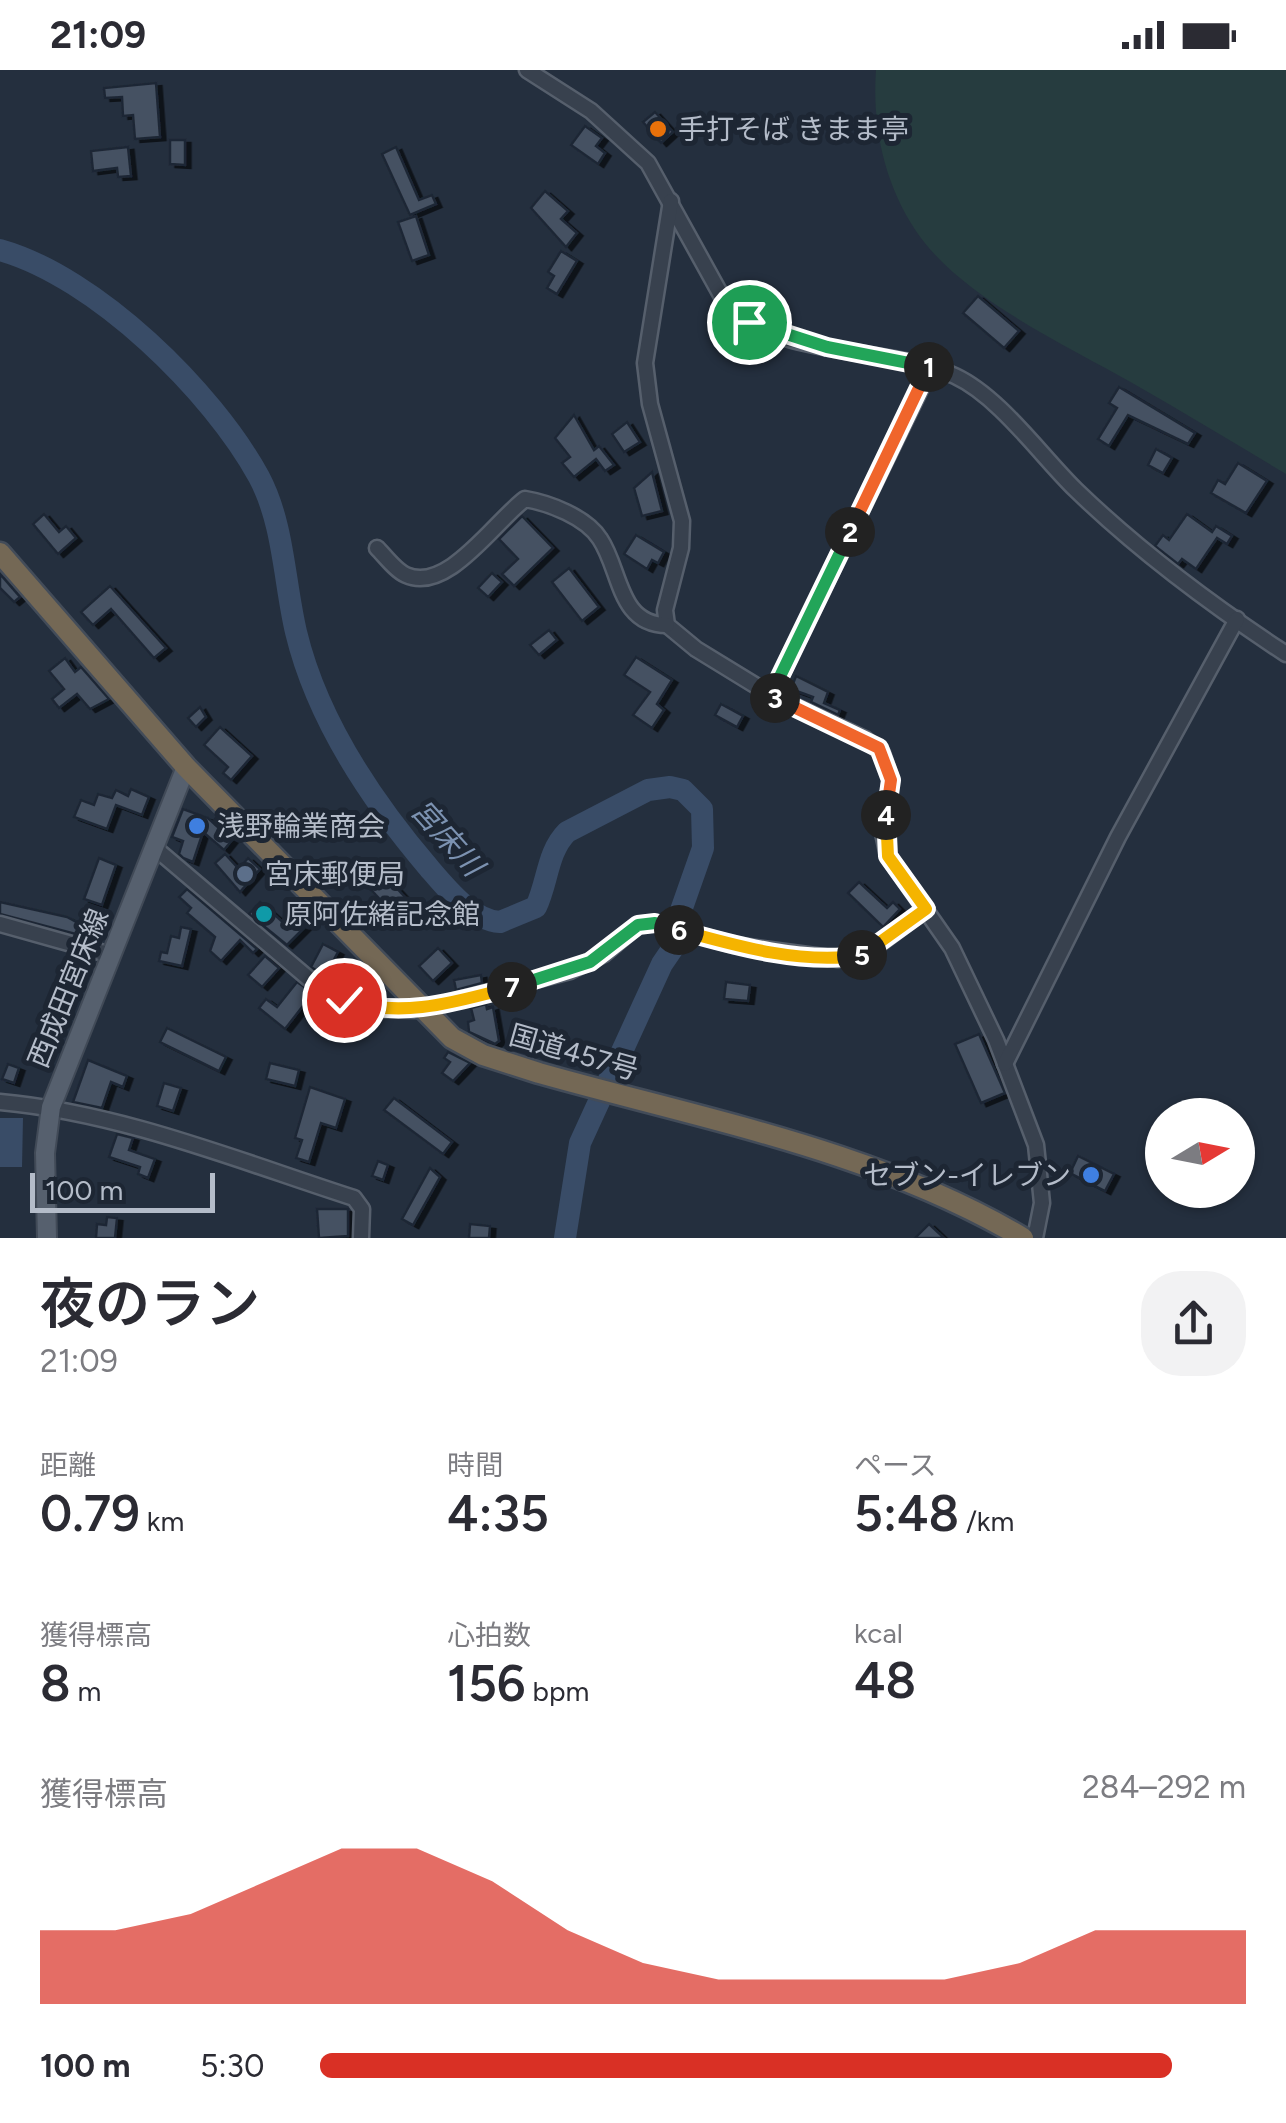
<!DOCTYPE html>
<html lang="ja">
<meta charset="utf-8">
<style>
:root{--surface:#fff;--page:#f2f2f3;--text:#2b2b33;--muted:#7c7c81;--accent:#d93025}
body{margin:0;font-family:Figtree,"Noto Sans JP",sans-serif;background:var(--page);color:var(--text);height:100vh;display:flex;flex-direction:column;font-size:38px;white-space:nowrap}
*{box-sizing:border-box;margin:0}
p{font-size:32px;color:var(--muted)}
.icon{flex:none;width:55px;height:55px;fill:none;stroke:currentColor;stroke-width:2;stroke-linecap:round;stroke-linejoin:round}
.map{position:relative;height:1168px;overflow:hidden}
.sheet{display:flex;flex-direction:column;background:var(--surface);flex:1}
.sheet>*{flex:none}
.needle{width:65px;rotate:80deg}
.fabs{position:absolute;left:1145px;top:1028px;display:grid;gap:20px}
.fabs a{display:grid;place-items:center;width:110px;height:110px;border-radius:50%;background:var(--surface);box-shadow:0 2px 8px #0004;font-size:50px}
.scale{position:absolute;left:30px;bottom:25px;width:185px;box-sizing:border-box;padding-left:10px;border:5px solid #b4bcc9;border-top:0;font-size:28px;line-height:35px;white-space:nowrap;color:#b4bcc9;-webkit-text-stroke:8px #1d2633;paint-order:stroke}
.pin{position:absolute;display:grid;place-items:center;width:85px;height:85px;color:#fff;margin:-42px;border:5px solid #fff;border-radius:50%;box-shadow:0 2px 10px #0007}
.km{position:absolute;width:50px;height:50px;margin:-25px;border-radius:50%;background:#222;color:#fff;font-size:28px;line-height:50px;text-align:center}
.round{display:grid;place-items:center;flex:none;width:105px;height:105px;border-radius:40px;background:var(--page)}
.summary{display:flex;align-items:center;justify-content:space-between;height:170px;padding:0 40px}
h1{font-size:55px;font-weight:600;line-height:75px}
.metrics{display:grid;grid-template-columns:repeat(3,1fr);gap:15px;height:170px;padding:10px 40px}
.metrics div{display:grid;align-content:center}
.metrics b{font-size:50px;font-weight:600}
.metrics small{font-size:28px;font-weight:400}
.metrics p{font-size:28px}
.chart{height:280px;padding:20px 40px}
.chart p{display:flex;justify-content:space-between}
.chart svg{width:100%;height:180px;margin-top:10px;fill:var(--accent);opacity:.7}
ul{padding:0 40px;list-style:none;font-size:32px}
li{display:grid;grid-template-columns:160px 120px 1fr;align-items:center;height:75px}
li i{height:25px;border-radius:12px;background:var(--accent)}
.status{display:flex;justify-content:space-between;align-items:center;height:70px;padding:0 50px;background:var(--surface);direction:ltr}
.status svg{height:28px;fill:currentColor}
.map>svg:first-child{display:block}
.green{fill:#263c3f}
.water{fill:#394c67}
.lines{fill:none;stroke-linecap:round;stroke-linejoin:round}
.river{stroke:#394c67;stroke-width:22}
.building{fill:#455162;stroke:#1f2835;stroke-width:2.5;filter:url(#shadow)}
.minor-casing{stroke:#565f6c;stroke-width:19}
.major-casing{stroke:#414a57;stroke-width:22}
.highway-casing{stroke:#434c59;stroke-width:25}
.minor{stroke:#38414e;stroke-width:14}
.major{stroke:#56606e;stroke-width:18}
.highway{stroke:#746855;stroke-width:20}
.split-1-casing{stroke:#fff;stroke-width:20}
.split-2-casing{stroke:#fff;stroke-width:20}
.split-3-casing{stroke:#fff;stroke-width:20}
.split-4-casing{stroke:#fff;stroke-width:20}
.split-5-casing{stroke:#fff;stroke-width:20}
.split-6-casing{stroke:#fff;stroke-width:20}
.split-7-casing{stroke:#fff;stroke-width:20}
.split-8-casing{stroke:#fff;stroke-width:20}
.split-1{stroke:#22a559;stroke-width:12}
.split-2{stroke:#f0652b;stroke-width:12}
.split-3{stroke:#22a559;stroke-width:12}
.split-4{stroke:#f0652b;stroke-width:12}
.split-5{stroke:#f5b400;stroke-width:12}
.split-6{stroke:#f5b400;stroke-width:12}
.split-7{stroke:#22a559;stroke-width:12}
.split-8{stroke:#f5b400;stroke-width:12}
.food-dot{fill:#e8710a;stroke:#1d2633;stroke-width:4}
.shop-dot{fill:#3f7fe0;stroke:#1d2633;stroke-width:4}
.service-dot{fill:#5c6f8a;stroke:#1d2633;stroke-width:4}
.culture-dot{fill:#0f9aa8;stroke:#1d2633;stroke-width:4}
.labels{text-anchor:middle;stroke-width:10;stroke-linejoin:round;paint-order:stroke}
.poi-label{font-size:28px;fill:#b4bcc9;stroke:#1d2633;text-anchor:start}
.street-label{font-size:28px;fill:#b4bcc9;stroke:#1d2633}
.water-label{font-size:30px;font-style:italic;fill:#7c92b1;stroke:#1d2633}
</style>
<div class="status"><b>21:09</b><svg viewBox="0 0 49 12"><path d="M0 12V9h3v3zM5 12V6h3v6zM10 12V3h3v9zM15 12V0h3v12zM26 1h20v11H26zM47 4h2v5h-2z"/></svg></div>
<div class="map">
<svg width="1286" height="1168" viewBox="0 0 1286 1168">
<defs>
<filter id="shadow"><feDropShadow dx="5.5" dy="3" stdDeviation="0" flood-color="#0009"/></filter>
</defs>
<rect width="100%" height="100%" fill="#242f3e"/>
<path class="green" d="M876,0H1286V404C1236,374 1185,343 1134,314C1065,274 961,228 916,161C884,113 872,56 876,0Z"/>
<path class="water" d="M0,1048H23L22,1097H0Z"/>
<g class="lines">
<path class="river" d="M0,180C96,207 212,321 259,407C284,454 284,511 296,562C317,650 371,730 429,798C447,819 472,850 500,852L536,837C548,812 547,782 567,762L648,720L670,717L683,720L702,739L703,778L678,849L679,869L662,894L580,1073L565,1168"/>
</g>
<g class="building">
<path d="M156,13L160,67L135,69L133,45L123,46L122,27L105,28L104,18Z"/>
<path d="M655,42L673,62L661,73L643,52Z"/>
<path d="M585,56L602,68L596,76L605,83L598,94L571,75Z"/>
<path d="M170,70H185V95L170,94Z"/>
<path d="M128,77L131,106L118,107L117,98L93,101L91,81Z"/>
<path d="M396,77L419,130L432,125L436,134L410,145L382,84Z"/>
<path d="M545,121L568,141L561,149L577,163L566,177L531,138Z"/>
<path d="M416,146L429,185L412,191L398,152Z"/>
<path d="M561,181L577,191L557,224L547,218L554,206L548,202Z"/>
<path d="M978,226L1019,261L1004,278L963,243Z"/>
<path d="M1119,317L1195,363L1188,374L1128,345L1109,376L1098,369L1117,338L1109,333Z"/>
<path d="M574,345L594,380L599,376L614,395L605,401L596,389L574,407L562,393L570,387L555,368Z"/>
<path d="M627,352L640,372L624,382L612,364Z"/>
<path d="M1156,379L1172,388L1163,403L1148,395Z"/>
<path d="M1238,393L1267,411L1246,443L1211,423L1218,410L1225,414Z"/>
<path d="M652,402L662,441L642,446L634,418Z"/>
<path d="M44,444L59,462L66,456L76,468L58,484L33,454Z"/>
<path d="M1187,444L1212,462L1216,456L1232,466L1227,474L1217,468L1196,499L1182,489L1178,494L1155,476L1163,465L1169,470Z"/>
<path d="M522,446L553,478L514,516L502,504L518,489L499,469Z"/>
<path d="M636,465L664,482L658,493L652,490L647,499L624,484Z"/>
<path d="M569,498L599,537L582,551L552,512Z"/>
<path d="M492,503L502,512L488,527L478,518Z"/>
<path d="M0,504L20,527L14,532L0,518Z"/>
<path d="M110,516L166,578L154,588L111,539L93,555L81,542Z"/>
<path d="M549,560L557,570L539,585L530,575Z"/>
<path d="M636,587L672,610L657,634L664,640L652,658L633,645L650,622L624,605Z"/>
<path d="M65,588L75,602L81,597L109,629L90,639L77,624L59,638L52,629L64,619L49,601Z"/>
<path d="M796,606L828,622L824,633L840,640L838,645L811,632L813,627L791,619Z"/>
<path d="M721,634L743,646L737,657L715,645Z"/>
<path d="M200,637L206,647L196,657L188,648Z"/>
<path d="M220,657L252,686L231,710L223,703L228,697L204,675Z"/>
<path d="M131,719L149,727L142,745L116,735L107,759L74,747L81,730L94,735L98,724L112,728L116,720L128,726Z"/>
<path d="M183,739L208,748L232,770L224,780L203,762L193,792L183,788L179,784L183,771L172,767Z"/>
<path d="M225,784L239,799L248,788L260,799L240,822L215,793Z"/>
<path d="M99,788L116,795L102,835L84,829Z"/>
<path d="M378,798L415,838L400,851L364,812Z"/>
<path d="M859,812L887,838L893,832L900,839L883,857L848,823Z"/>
<path d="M187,819L257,879L253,883L240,870L221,891L210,881L215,867L187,843L191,838L179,827Z"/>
<path d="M0,832L67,847L89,859L87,867L0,844Z"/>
<path d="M260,832L285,854L295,844L307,855L287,875L249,844Z"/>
<path d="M181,857L191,859L182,896L159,891L161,882L167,883L171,866L179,868Z"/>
<path d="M323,874L338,882L325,906L311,897Z"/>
<path d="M438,878L452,893L433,911L419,896Z"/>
<path d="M265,886L279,898L262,917L248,905Z"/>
<path d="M354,905L367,913L362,923L347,918Z"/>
<path d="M481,905L482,913L456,920L454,910Z"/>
<path d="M297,912L313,923L285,959L259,938L266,929L277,937Z"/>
<path d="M726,912L750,915L748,931L724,929Z"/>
<path d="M486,934L487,939L493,937L499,971L495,974L469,962L468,952L474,950L471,938Z"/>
<path d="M167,958L226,987L219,1001L160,972Z"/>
<path d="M979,964L1005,1023L981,1033L955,974Z"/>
<path d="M448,982L470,993L453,1011L442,1003L450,992L444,988Z"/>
<path d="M88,990L127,1006L123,1017L111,1012L102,1038L73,1032Z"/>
<path d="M270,993L299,1000L295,1016L266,1009Z"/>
<path d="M8,994L19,998L14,1013L2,1009Z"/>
<path d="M164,1013L181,1018L173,1041L157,1036Z"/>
<path d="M310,1017L345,1029L336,1058L321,1053L309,1092L296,1088L302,1070L295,1068Z"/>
<path d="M394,1028L452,1072L443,1084L384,1040Z"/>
<path d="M117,1064L133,1068L129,1080L155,1089L148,1108L138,1104L140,1097L109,1087Z"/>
<path d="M1078,1086L1114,1104L1105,1121L1070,1103Z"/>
<path d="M378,1091L388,1095L383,1110L372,1106Z"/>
<path d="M430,1098L440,1107L413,1155L402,1149Z"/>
<path d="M317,1139H348V1166L319,1168Z"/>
<path d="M107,1147L117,1148L115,1168H96L97,1154L106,1155Z"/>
<path d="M470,1154L490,1156L489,1168H469Z"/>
<path d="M929,1154L944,1168H915Z"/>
</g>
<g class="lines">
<g class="minor-casing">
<g id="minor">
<path d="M527,0L591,41L648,93L726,234C768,286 896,278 955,306C1000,327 1041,386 1076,420C1139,481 1213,536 1286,584"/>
<path d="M671,131L645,293L650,334L682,451L681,478L665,540L667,555L696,579L771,625L865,669L882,683L891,710L883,763L888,786L952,878L996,970L1036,1075L1042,1133L1035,1168"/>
<path d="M377,478C385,486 396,501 406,505C447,524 495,451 525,429C549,433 586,447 600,469C621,500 618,555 667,555"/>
<path d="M771,625L931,297"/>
<path d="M155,778L308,908L345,929L378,939L420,940L570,901L604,884L638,855L655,853L734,875L838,889L870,881L926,839"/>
<path d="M0,854L111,885"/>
<path d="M1005,994L1118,767L1237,549"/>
<path d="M0,1032C122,1043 239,1091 354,1128L362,1139L361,1168"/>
</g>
</g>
<g class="major-casing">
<path id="major" d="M47,1168L45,1083L51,1037L186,697"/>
</g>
<g class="highway-casing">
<path id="highway" d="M0,483L186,697L452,968L483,985L539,1003C702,1049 877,1081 1023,1168"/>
</g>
<use href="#minor" class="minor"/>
<use href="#major" class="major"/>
<use href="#highway" class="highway"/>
</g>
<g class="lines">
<g class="split-1-casing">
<path id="split-1" d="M749,252L827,277L929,297"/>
</g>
<g class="split-2-casing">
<path id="split-2" d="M850,462L929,297"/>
</g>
<g class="split-3-casing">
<path id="split-3" d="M775,628L771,625L850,462"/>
</g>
<g class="split-4-casing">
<path id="split-4" d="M775,628L879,678L891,710L886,745"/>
</g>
<g class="split-5-casing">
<path id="split-5" d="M862,885L926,839L888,786L886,745"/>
</g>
<g class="split-6-casing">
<path id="split-6" d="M679,860C736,876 803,895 862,885"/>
</g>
<g class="split-7-casing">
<path id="split-7" d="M512,917L590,892L638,855L655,853L679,860"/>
</g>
<g class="split-8-casing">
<path id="split-8" d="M344,930C402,949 455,932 512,917"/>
</g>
<use href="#split-1" class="split-1"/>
<use href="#split-2" class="split-2"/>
<use href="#split-3" class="split-3"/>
<use href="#split-4" class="split-4"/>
<use href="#split-5" class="split-5"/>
<use href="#split-6" class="split-6"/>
<use href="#split-7" class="split-7"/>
<use href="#split-8" class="split-8"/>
</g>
<circle class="food-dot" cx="658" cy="59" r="10"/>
<g class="shop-dot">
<circle cx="197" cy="756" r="10"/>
<circle cx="1091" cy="1105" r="10"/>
</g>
<circle class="service-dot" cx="245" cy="804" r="10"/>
<circle class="culture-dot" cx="264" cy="844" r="10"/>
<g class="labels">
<g class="poi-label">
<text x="678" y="69">手打そば きまま亭</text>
<text x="217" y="766">浅野輪業商会</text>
<text x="265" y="814">宮床郵便局</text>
<text x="284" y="854">原阿佐緒記念館</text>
<text x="1071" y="1115" text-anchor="end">セブン-イレブン</text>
</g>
<g class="street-label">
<text transform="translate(68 918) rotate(-68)" y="10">西成田宮床線</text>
<text transform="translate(574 982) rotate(16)" y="10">国道457号</text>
</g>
<g class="water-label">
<text transform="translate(447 768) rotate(48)" y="10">宮床川</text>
</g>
</g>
</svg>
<div class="fabs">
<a><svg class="needle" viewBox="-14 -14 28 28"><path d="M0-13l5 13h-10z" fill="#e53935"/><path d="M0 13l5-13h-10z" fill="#7c7c81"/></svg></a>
</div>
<div class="scale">100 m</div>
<div class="pin" style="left:749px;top:252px;background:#1e9e55"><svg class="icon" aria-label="arrive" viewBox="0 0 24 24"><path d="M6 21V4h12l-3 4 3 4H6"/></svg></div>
<div class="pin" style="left:344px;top:930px;background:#d93025"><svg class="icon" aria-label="check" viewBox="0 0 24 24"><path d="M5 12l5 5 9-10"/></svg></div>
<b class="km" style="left:929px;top:297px">1</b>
<b class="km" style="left:850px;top:462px">2</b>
<b class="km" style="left:775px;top:628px">3</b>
<b class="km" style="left:886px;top:745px">4</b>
<b class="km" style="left:862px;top:885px">5</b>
<b class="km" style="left:679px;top:860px">6</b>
<b class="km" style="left:512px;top:917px">7</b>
</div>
<section class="sheet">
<div class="summary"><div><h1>夜のラン</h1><p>21:09</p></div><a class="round"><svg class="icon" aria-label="share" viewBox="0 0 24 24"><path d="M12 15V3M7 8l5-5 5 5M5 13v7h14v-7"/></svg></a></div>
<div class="metrics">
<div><p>距離</p><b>0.79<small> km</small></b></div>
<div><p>時間</p><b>4:35</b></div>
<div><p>ペース</p><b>5:48<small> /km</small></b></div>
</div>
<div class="metrics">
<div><p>獲得標高</p><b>8<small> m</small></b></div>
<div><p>心拍数</p><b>156<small> bpm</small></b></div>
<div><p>kcal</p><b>48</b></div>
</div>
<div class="chart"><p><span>獲得標高</span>284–292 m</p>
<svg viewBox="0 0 160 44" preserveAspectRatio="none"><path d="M0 44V26L10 26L20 22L30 14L40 6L50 6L60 14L70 26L80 34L90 38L100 38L110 38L120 38L130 34L140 26L150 26L160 26V44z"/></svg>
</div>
<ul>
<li><b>100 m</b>5:30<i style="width:92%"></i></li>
</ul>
</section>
